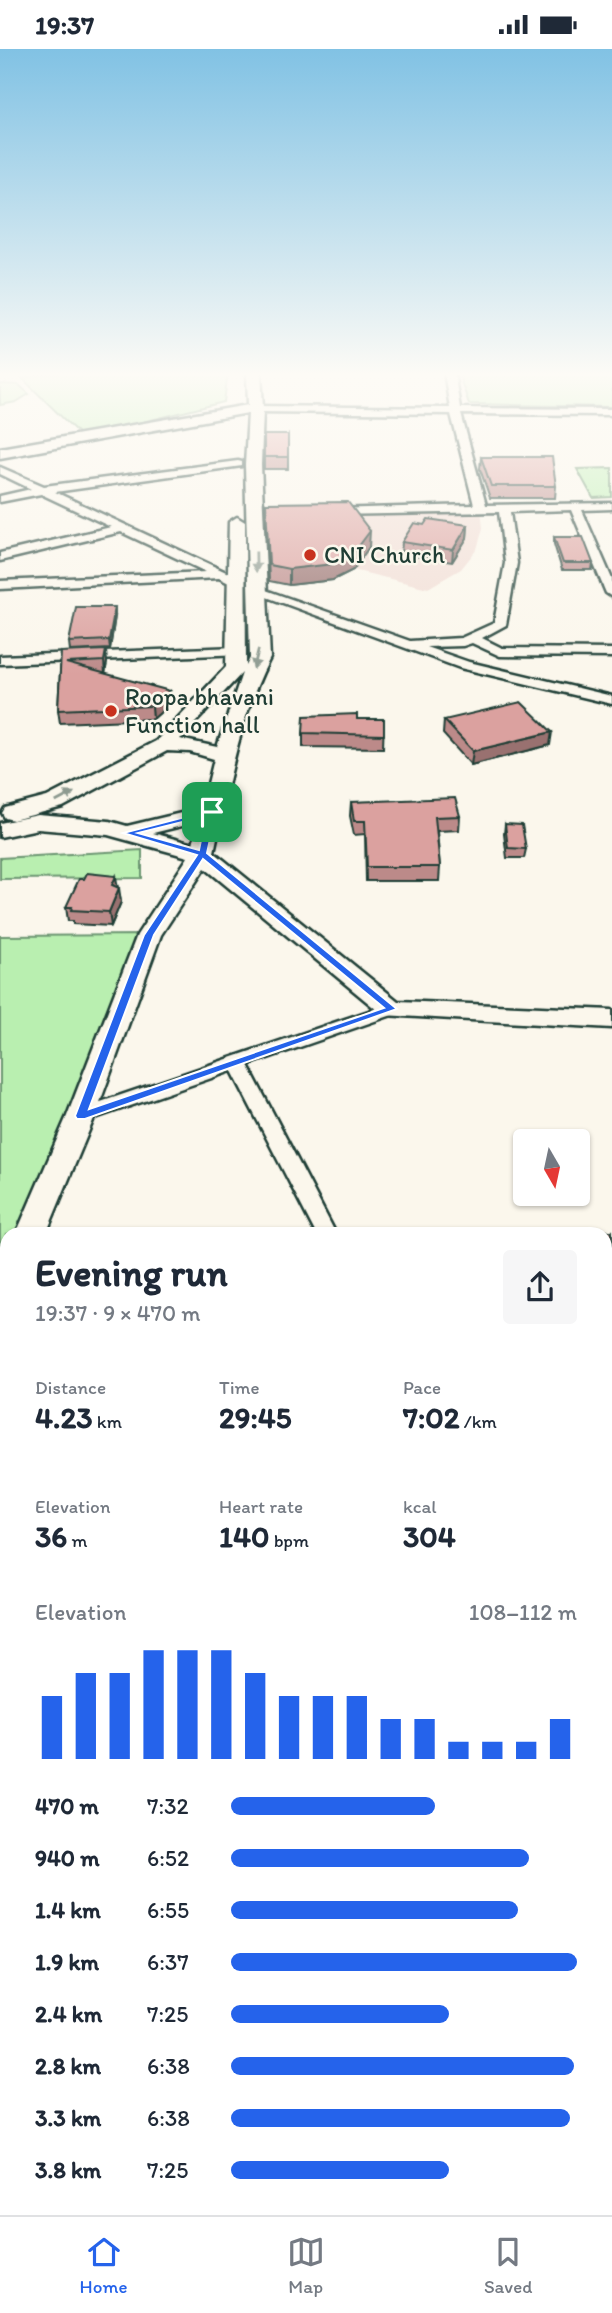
<!DOCTYPE html>
<meta charset="utf-8">
<style>
:root{--surface:#fff;--page:#f6f6f7;--text:#1f2937;--muted:#747a83;--line:#e0e1e3;--accent:#2563eb}
body{margin:0;font-family:Itim,sans-serif;background:var(--page);color:var(--text);height:100vh;display:flex;flex-direction:column;font-size:26px;white-space:nowrap}
*{box-sizing:border-box;margin:0}
p{font-size:23px;color:var(--muted)}
.icon{flex:none;width:38px;height:38px;fill:none;stroke:currentColor;stroke-width:2;stroke-linecap:round;stroke-linejoin:round}
.map{position:relative;flex:1;overflow:hidden}
.side{position:absolute;left:0px;top:1178px;width:612px;height:989px;display:flex;flex-direction:column;background:var(--surface);border-radius:21px 21px 0 0;box-shadow:0 2px 5px #0004}
.side>*{flex:none}
.needle{width:46px;rotate:171deg}
.buttons{position:absolute;left:513px;top:1080px;display:grid;gap:14px}
.buttons a{display:grid;place-items:center;width:77px;height:77px;border-radius:7px;background:var(--surface);box-shadow:0 2px 5px #0004;font-size:35px}
.pin{position:absolute;display:grid;place-items:center;width:60px;height:60px;color:#fff;margin:-30px;border-radius:14px;box-shadow:0 4px 10px #0006}
.round{display:grid;place-items:center;flex:none;width:74px;height:74px;border-radius:7px;background:var(--page)}
.headline{display:flex;align-items:center;justify-content:space-between;height:119px;padding:0 35px}
h1{font-size:38px;font-weight:700;line-height:52px}
.figures{display:grid;grid-template-columns:repeat(3,1fr);gap:10px;height:119px;padding:7px 35px}
.figures div{display:grid;align-content:center}
.figures b{font-size:30px;font-weight:700}
.figures small{font-size:19px;font-weight:400}
.figures p{font-size:19px}
.chart{height:196px;padding:14px 35px}
.chart p{display:flex;justify-content:space-between}
.chart svg{width:100%;height:126px;margin-top:7px;stroke:var(--accent);stroke-width:6}
ul{padding:0 35px;list-style:none;font-size:23px}
li{display:grid;grid-template-columns:112px 84px 1fr;align-items:center;height:52px}
li i{height:18px;border-radius:9px;background:var(--accent)}
.status{display:flex;justify-content:space-between;align-items:center;height:49px;padding:0 35px;background:var(--surface);direction:ltr}
.status svg{height:19px;fill:currentColor}
.tab-bar{display:flex;justify-content:space-around;align-items:center;height:98px;border-top:2px solid var(--line);background:var(--surface);font-size:19px;color:var(--muted)}
.tab-bar a{display:grid;justify-items:center;gap:4px}
.tab-bar .on{color:var(--accent)}
.map>svg:first-child{display:block}
.built{fill:#f1ddd5}
.green{fill:#b9efb0;stroke:#6c9672;stroke-width:2}
.lines{fill:none;stroke-linecap:round;stroke-linejoin:round}
.street-casing{stroke:#1f3d34;stroke-width:5}
.secondary-casing{stroke:#1f3d34;stroke-width:5}
.street{fill:#fbf7ec;fill-rule:evenodd}
.secondary{fill:#fbf7ec;fill-rule:evenodd}
.wall{fill:#bc8a89;stroke:#1f3d34;stroke-width:2}
.shaded-wall{fill:#99716f;stroke:#1f3d34;stroke-width:2}
.building{fill:#dba19f;stroke:#1f3d34;stroke-width:2}
.oneway{fill:#8d9a90}
.route{fill:#2563eb;stroke:#fff;stroke-width:2;fill-rule:evenodd}
.poi-dot{fill:#c8321e;stroke:#fbf7ec;stroke-width:2.5}
.labels{text-anchor:middle;stroke-width:5;stroke-linejoin:round;paint-order:stroke}
.far-poi-label{font-size:24px;fill:#1f3d34;stroke:#fbf7ec;text-anchor:start}
</style>
<div class="status"><b>19:37</b><svg viewBox="0 0 49 12"><path d="M0 12V9h3v3zM5 12V6h3v6zM10 12V3h3v9zM15 12V0h3v12zM26 1h20v11H26zM47 4h2v5h-2z"/></svg></div>
<div class="map">
<svg width="612" height="2166" viewBox="0 0 612 2166">
<rect width="100%" height="100%" fill="#fbf7ec"/>
<filter id="ink" filterUnits="userSpaceOnUse"><feTurbulence type="fractalNoise" baseFrequency=".0143" numOctaves="2"/><feDisplacementMap in="SourceGraphic" scale="14" xChannelSelector="R" yChannelSelector="G"/><feConvolveMatrix kernelMatrix="1 2 1 2 8 2 1 2 1" color-interpolation-filters="sRGB"/></filter>
<g filter="url(#ink)">
<path class="built" d="M481,460L483,479L477,500L461,520L428,539L353,521L369,497L345,462Z"/>
<g class="green">
<path d="M61,323H228L224,353L82,388L22,329Z"/>
<path d="M458,323H612V358L469,355Z"/>
<path d="M0,335L19,336L29,345L16,353L0,356Z"/>
<path d="M612,419V448L593,449L577,420Z"/>
<path d="M142,801V829L0,830V809Z"/>
<path d="M149,886L27,1185H7V1235L0,1252V887Z"/>
</g>
<g class="lines">
<g class="street-casing">
<g id="street">
<path d="M444,323H454L460,359L612,360V366L461,365L486,456L612,454V460L582,461L612,530V548L606,544L571,461L510,463L517,514L506,576L482,589L502,599L612,600V608L500,607L472,594L463,597L426,598L469,613L612,647V655L460,619L250,542L256,538L260,539L410,592L461,589L494,574L505,514L499,463L330,466L324,463L330,460L474,456L451,365L256,363L251,360L256,357L450,359Z"/>
<path d="M238,412L242,413V417L55,443L239,529V535H231L219,529L0,540V532L206,523L121,483L0,512V504L111,478L41,445L0,453V447L31,440L0,425V418L44,437Z"/>
<path d="M237,598L244,602L242,605L0,615V607Z"/>
<path d="M392,954L398,956L401,960L398,964L248,1016L336,1185H316L232,1022L81,1074L74,1072L71,1067L74,1062Z"/>
<path d="M606,1368L612,1370V1390L606,1388Z"/>
<path d="M7,1937V1968L0,1971V1940Z"/>
<path d="M606,2027H612V2059L606,2058Z"/>
<path d="M475,2160H507L508,2166H476Z"/>
</g>
</g>
<g class="secondary-casing">
<g id="secondary">
<path d="M247,323H261L263,360L261,416L270,609C239,668 228,739 214,803L398,952L612,961V979L383,966L205,819L161,886L95,1067L46,1185H16L67,1067L137,886L188,808L108,786L38,780L0,788V774L38,766L109,772L127,777L202,759L214,710L190,703L167,702L63,758L13,771L5,769L2,764L5,759L47,748L156,692L226,618L229,473L237,468L245,473L246,617L250,609L245,416L248,364L0,409V399L248,356ZM242,624L217,698L180,690ZM198,773L193,795L153,784Z"/>
<path d="M7,1229V1268L0,1271V1231Z"/>
</g>
</g>
<use href="#street" class="street"/>
<use href="#secondary" class="secondary"/>
</g>
<g class="wall">
<path d="M288,386V420H264V408Z"/>
<path d="M481,408L556,437L555,449H490L480,420Z"/>
<path d="M266,454L369,498L353,521L333,531L289,536L269,532Z"/>
<path d="M424,476H468L467,489L452,513L401,505L402,493Z"/>
<path d="M554,488L593,514L592,521H562L554,495Z"/>
<path d="M115,567L110,600L70,602L69,593Z"/>
<path d="M61,603L107,613L105,625L171,654L153,670L60,674L58,661Z"/>
<path d="M357,670H384L383,699L303,698V684Z"/>
<path d="M444,671L550,696L471,716L443,685Z"/>
<path d="M351,753L460,767L459,781L437,782L440,818L439,832H366L365,785L354,786L350,767Z"/>
<path d="M505,775L526,800L524,809H507L504,785Z"/>
<path d="M118,839L121,853L111,877L73,875V872H68L66,858Z"/>
<path d="M612,1182V1368L607,1366L606,1370V1185Z"/>
<path d="M0,1636L7,1637V1755L0,1754Z"/>
</g>
<g class="shaded-wall">
<path d="M468,476L467,489L452,513L453,501Z"/>
<path d="M370,482L369,498L353,521L333,531L289,536V520Z"/>
<path d="M115,558V567L110,600L109,591Z"/>
<path d="M106,601L107,613L105,625L104,612Z"/>
<path d="M170,642L171,654L153,670L152,657Z"/>
<path d="M552,683L550,696L471,716L473,702Z"/>
<path d="M116,827L118,841L112,836Z"/>
<path d="M119,839L121,853L111,877L109,863Z"/>
</g>
<g class="building">
<rect x="264" y="386" width="24" height="22"/>
<path d="M481,408H552L556,437H491Z"/>
<path d="M348,453L370,482L353,505L333,515L289,520L269,516L266,454Z"/>
<path d="M428,470L468,476L453,501L402,493L414,474L424,476Z"/>
<path d="M554,488H583L593,514H563Z"/>
<path d="M76,558H115L109,591L69,593Z"/>
<path d="M106,601L104,612L66,614L170,642L152,657L58,661L61,603Z"/>
<path d="M521,653L552,683L473,702L444,671Z"/>
<path d="M357,665V670H384V686L303,684L304,667Z"/>
<path d="M455,749L460,767L435,768L440,818H367L365,772H354L351,753Z"/>
<path d="M505,775L522,776L526,800L508,799Z"/>
<path d="M87,824L116,827L112,836L119,839L109,863L71,861L72,858H66L79,830H84Z"/>
<path d="M612,1182V1349L608,1351V1361L606,1360V1185H477Z"/>
<path d="M0,1636L7,1637V1743L0,1742Z"/>
</g>
<defs><path id="oneway-solid" d="M-6-.8H1V-3.2L6.5 0L1 3.2V.8H-6Z" transform="scale(1.75)"/></defs>
<g class="oneway">
<use href="#oneway-solid" transform="translate(256 513) rotate(89)"/>
<use href="#oneway-solid" transform="translate(256 610) rotate(104)"/>
<use href="#oneway-solid" transform="translate(65 748) rotate(-28)"/>
</g>
</g>
<linearGradient id="sky" x2="0" y2="1"><stop stop-color="#81c2e4"/><stop offset="0.52" stop-color="#fdfbf6"/><stop offset="1" stop-color="#fdfbf6" stop-opacity="0"/></linearGradient>
<rect width="612" height="626" fill="url(#sky)"/>
<path class="route" d="M212,761L216,763L207,804L397,960L85,1070H77L75,1067L144,886L197,806L123,784ZM206,767L199,801L138,784ZM203,810L384,959L89,1060L154,886Z"/>
<g class="poi-dot">
<circle cx="310" cy="506" r="7"/>
<circle cx="111" cy="662" r="7"/>
</g>
<g class="labels">
<g class="far-poi-label">
<text x="324" y="514">CNI Church</text>
<text x="125" y="656">Roopa bhavani<tspan x="125" dy="28">Function hall</tspan></text>
</g>
</g>
</svg>
<div class="buttons">
<a><svg class="needle" viewBox="-14 -14 28 28"><path d="M0-13l5 13h-10z" fill="#e53935"/><path d="M0 13l5-13h-10z" fill="#747a83"/></svg></a>
</div>
<div class="pin" style="left:212px;top:763px;background:#1e9e55"><svg class="icon" aria-label="arrive" viewBox="0 0 24 24"><path d="M6 21V4h12l-3 4 3 4H6"/></svg></div>
<section class="side">
<div class="headline"><div><h1>Evening run</h1><p>19:37 · 9 × 470 m</p></div><a class="round"><svg class="icon" aria-label="share" viewBox="0 0 24 24"><path d="M12 15V3M7 8l5-5 5 5M5 13v7h14v-7"/></svg></a></div>
<div class="figures">
<div><p>Distance</p><b>4.23<small> km</small></b></div>
<div><p>Time</p><b>29:45</b></div>
<div><p>Pace</p><b>7:02<small> /km</small></b></div>
</div>
<div class="figures">
<div><p>Elevation</p><b>36<small> m</small></b></div>
<div><p>Heart rate</p><b>140<small> bpm</small></b></div>
<div><p>kcal</p><b>304</b></div>
</div>
<div class="chart"><p><span>Elevation</span>108–112 m</p>
<svg viewBox="0 0 160 44" preserveAspectRatio="none"><path d="M5 44V22M15 44V14M25 44V14M35 44V6M45 44V6M55 44V6M65 44V14M75 44V22M85 44V22M95 44V22M105 44V30M115 44V30M125 44V38M135 44V38M145 44V38M155 44V30"/></svg>
</div>
<ul>
<li><b>470 m</b>7:32<i style="width:59%"></i></li>
<li><b>940 m</b>6:52<i style="width:86%"></i></li>
<li><b>1.4 km</b>6:55<i style="width:83%"></i></li>
<li><b>1.9 km</b>6:37<i style="width:100%"></i></li>
<li><b>2.4 km</b>7:25<i style="width:63%"></i></li>
<li><b>2.8 km</b>6:38<i style="width:99%"></i></li>
<li><b>3.3 km</b>6:38<i style="width:98%"></i></li>
<li><b>3.8 km</b>7:25<i style="width:63%"></i></li>
</ul>
</section>
</div>
<nav class="tab-bar">
<a class="on"><svg class="icon" aria-label="home" viewBox="0 0 24 24"><path d="M3 11l9-7 9 7M6 9v11h12V9"/></svg>Home</a>
<a><svg class="icon" aria-label="map" viewBox="0 0 24 24"><path d="M3 6l6-2 6 2 6-2v14l-6 2-6-2-6 2zM9 4v14M15 6v14"/></svg>Map</a>
<a><svg class="icon" aria-label="saved" viewBox="0 0 24 24"><path d="M7 4h10v16l-5-4-5 4z"/></svg>Saved</a>
</nav>
